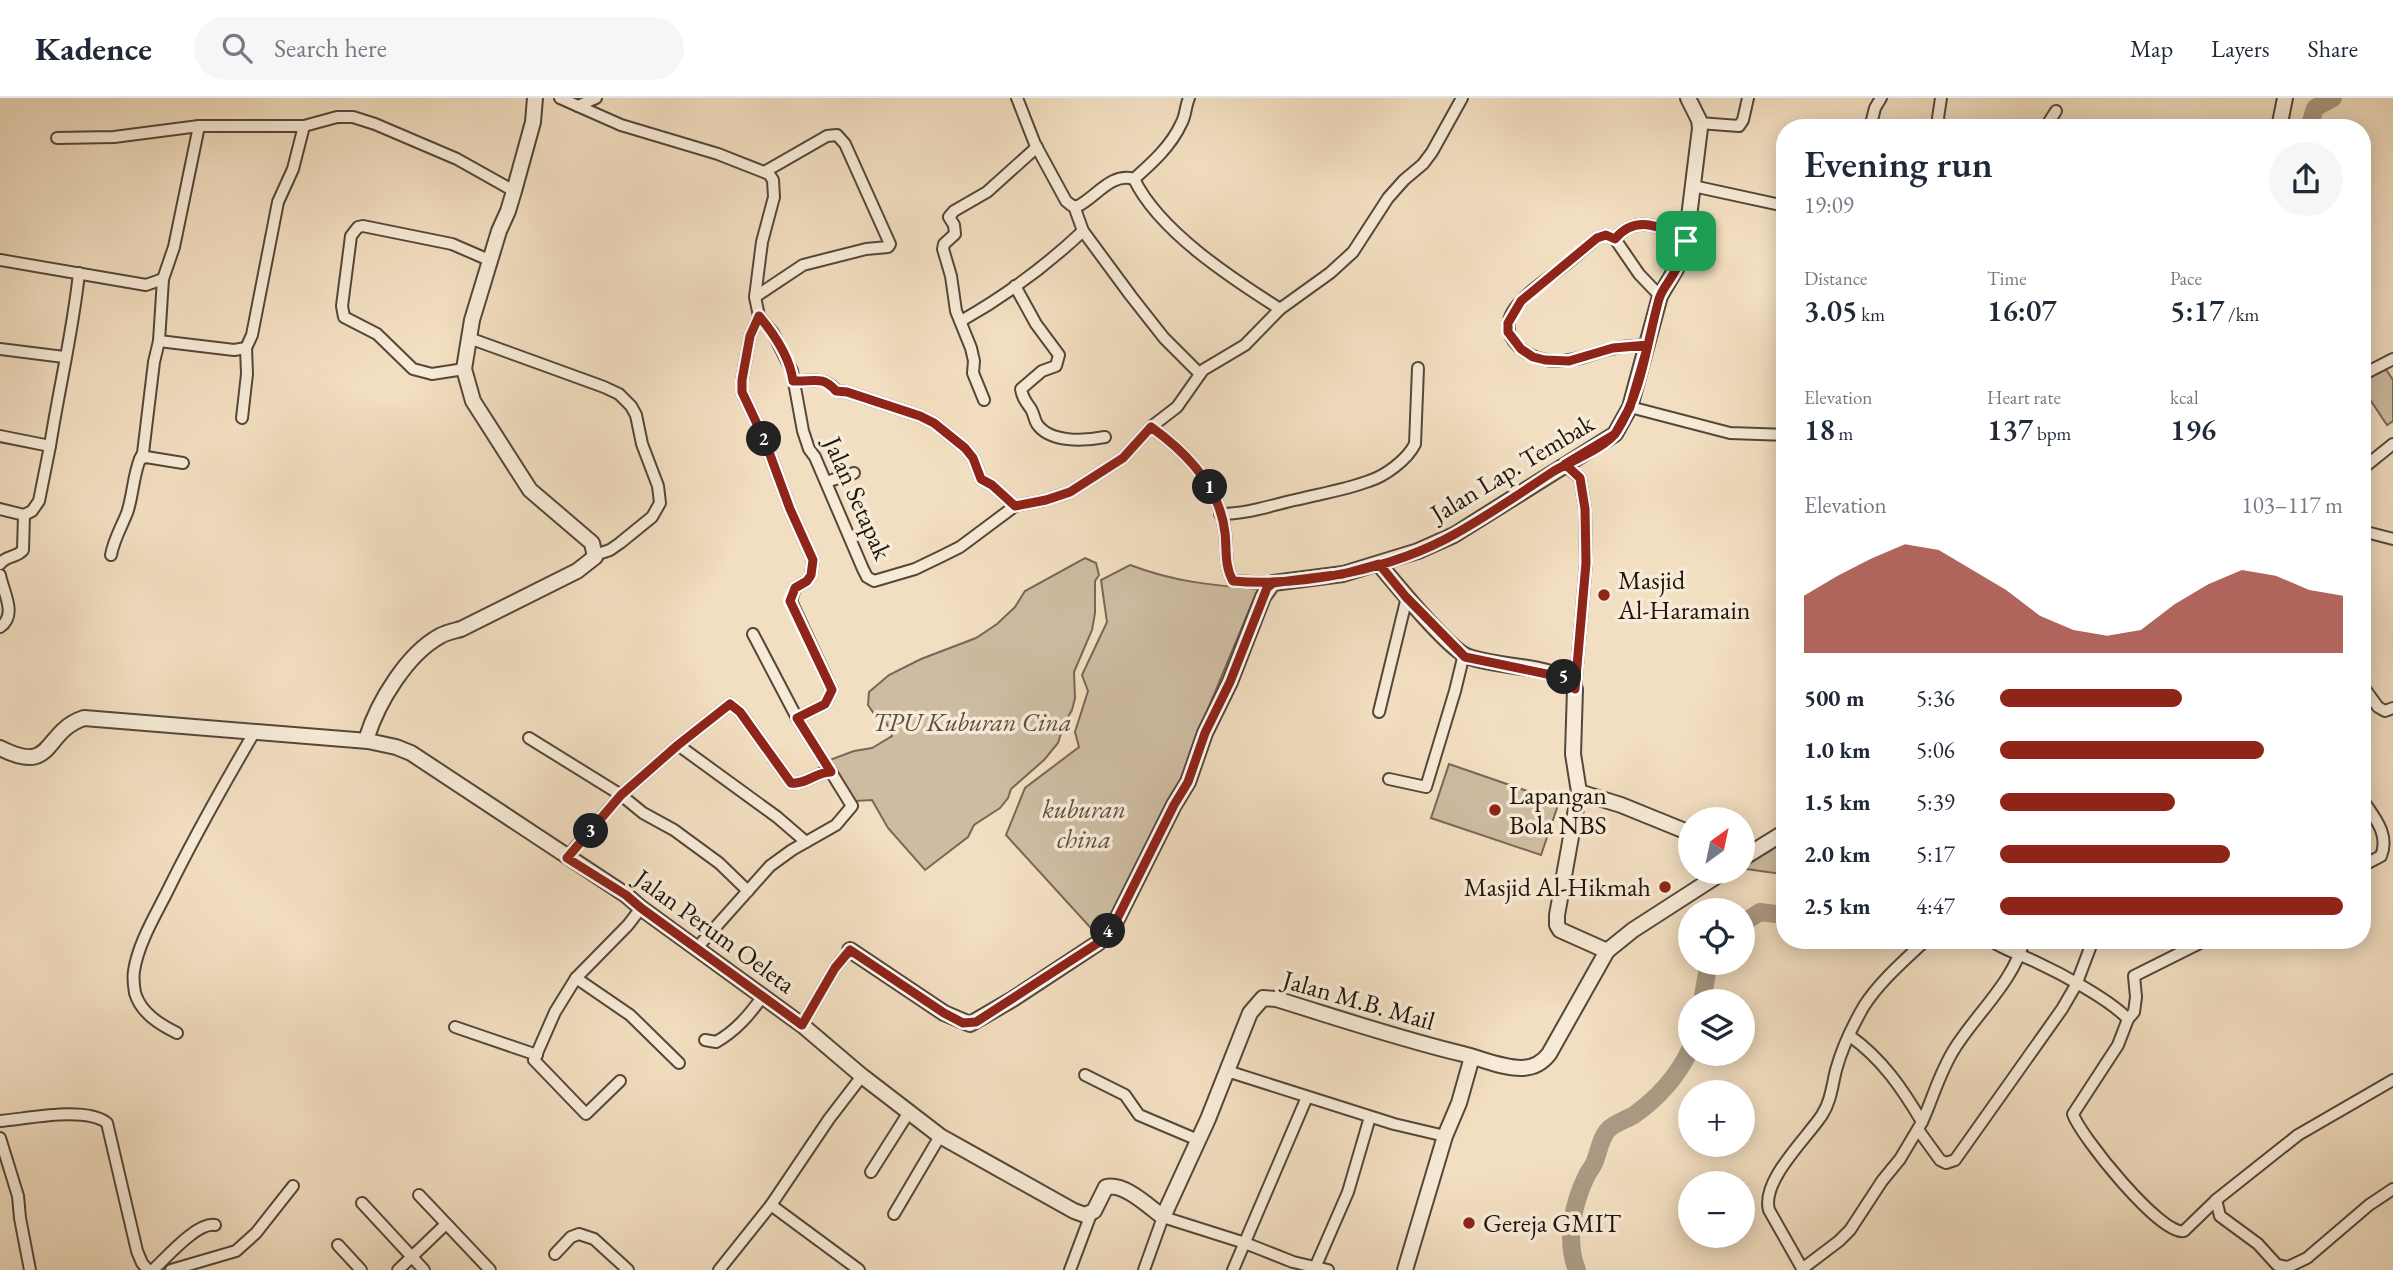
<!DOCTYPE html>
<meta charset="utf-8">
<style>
:root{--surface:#fff;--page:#f6f6f7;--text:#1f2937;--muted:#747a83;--line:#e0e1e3;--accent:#8f2418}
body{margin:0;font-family:"EB Garamond",serif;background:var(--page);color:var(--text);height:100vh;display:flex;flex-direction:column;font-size:26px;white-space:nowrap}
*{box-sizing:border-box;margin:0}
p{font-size:23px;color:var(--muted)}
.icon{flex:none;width:38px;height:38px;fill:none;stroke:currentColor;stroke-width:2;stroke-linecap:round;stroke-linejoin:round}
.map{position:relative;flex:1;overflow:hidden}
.side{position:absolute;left:1776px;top:21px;width:595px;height:830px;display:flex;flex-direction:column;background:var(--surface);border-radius:28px;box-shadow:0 4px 18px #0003}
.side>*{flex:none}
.needle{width:46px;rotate:33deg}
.fabs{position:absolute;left:1678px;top:709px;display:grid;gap:14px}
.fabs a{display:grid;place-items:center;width:77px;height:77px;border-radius:50%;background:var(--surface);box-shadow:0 4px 18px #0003;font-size:35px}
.pin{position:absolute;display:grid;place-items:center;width:60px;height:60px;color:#fff;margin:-30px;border-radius:14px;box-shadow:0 4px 10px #0006}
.km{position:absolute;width:35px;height:35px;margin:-18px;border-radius:50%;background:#222;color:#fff;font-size:19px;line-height:35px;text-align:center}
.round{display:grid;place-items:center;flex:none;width:74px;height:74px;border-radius:37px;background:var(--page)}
.headline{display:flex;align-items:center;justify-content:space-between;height:119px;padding:0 28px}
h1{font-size:38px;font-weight:600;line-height:52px}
.stats{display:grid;grid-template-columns:repeat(3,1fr);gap:10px;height:119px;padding:7px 28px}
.stats div{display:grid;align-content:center}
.stats b{font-size:30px;font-weight:600}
.stats small{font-size:19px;font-weight:400}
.stats p{font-size:19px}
.chart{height:196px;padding:14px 28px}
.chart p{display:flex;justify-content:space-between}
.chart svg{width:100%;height:126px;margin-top:7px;fill:var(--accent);opacity:.7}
ul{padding:0 28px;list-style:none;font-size:23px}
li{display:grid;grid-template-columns:112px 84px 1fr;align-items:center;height:52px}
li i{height:18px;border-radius:9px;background:var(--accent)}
header{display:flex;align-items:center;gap:42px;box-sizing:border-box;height:98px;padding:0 35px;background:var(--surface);border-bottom:2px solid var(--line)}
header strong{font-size:33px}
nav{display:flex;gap:38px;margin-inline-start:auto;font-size:24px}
.search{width:490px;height:63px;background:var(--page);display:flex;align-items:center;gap:18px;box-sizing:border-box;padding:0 24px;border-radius:38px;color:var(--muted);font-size:26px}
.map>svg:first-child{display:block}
.green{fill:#cebca2;stroke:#766858;stroke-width:2}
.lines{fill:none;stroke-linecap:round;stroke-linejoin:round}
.river{stroke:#aa9a83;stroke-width:18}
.minor-casing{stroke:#54473a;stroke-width:14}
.tertiary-casing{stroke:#54473a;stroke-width:18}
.minor{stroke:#f7ead6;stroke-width:10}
.tertiary{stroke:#f7ead6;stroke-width:14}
.route-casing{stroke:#fff;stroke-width:14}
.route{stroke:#8f2418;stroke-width:9}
.poi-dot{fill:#8f2418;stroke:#f7ead6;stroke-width:2.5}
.labels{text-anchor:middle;stroke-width:7;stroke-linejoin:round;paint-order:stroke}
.street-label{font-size:26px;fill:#1f150e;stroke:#f7ead6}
.poi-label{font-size:26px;fill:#1f150e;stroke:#f7ead6;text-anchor:start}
.park-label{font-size:26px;font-style:italic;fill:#5c4f42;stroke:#f7ead6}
</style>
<header>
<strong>Kadence</strong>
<div class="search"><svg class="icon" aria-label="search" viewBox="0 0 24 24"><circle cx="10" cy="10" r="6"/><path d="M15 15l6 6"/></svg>Search here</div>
<nav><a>Map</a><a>Layers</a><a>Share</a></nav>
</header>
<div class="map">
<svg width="2393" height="1172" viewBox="0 0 2393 1172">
<rect width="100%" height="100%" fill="#f2dec0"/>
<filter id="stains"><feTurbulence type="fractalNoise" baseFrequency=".00286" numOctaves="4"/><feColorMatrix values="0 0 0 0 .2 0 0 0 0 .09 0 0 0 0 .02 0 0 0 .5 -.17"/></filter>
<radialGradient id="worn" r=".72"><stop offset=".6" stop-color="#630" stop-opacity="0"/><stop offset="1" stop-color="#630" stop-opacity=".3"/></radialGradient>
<g class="green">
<path d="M2385,270L2393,282V323L2387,327L2363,291V284Z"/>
<path d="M1085,460L1096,465L1099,477L1095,483V515L1092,532L1074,574L1075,600L1072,612L1064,626L1058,645L1044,662L1011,691L1008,700L1000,710L974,727L968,739L925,772L888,730L872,702L855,703L842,687L827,663L854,653L872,650L892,638L886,624L879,623L868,607L869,594L889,577L921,561L976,540L997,526L1015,509L1025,493Z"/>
<path d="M1130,467C1175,484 1210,487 1258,491L1205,618L1183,678L1099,839L1006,737L1025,690L1079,649L1075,634L1088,593L1082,577L1107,524L1101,482Z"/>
<path d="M1449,666L1559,704L1541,757L1431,720Z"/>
<path d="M1785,731V773L1781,776L1746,771L1759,749Z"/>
</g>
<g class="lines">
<g class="river">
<path d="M2309,30L2315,10L2333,0"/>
<path d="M1743,825L1760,814L1776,816L1785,814"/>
<path d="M1702,903L1709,864"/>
<path d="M1577,1172C1565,1143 1573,1105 1587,1077C1589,1073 1593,1069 1595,1063C1599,1053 1600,1042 1607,1033C1613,1025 1626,1022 1634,1017C1658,1000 1678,977 1690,952"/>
</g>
<g class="minor-casing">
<g id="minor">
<path d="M560,0L578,8L596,0"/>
<path d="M1017,0L1035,46L1066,103L1071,107L1076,109C1096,100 1110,74 1134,81C1152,65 1171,48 1181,26C1186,18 1185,9 1189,0"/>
<path d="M578,8L621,27L718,56L769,76L773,82L774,99L762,144L755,199L759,218L773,235L792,273L803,333L809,351L815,359L863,471L867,479L874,483L915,471L942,458L960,449L1015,408L1046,402L1070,394L1123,360L1151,329L1177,309L1203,272L1245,247L1280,211L1330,175L1353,154L1388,100L1404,82L1423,66L1432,54L1462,0"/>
<path d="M1699,25L1739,28L1743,22L1748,0"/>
<path d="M1870,30L1875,10L1881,0"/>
<path d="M1940,30L1938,20L1941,0"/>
<path d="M2045,30L2056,13"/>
<path d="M57,40L114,39L199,28H304L337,19H353L375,26L457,61L514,93"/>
<path d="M1134,81C1159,133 1231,180 1280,211"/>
<path d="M1693,88L1785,108"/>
<path d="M1074,108L1083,133L1131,198L1164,240L1200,276"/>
<path d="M1615,141C1635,116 1663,128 1686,143"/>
<path d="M0,162L146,187L163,181"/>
<path d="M1015,188L1036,226L1059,257L1056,268L1042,273L1021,291C1022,299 1026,304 1031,311C1034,316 1034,321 1037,326C1050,345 1084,343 1105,339"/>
<path d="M755,199L803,167L866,151L888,149L890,146L845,46L837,37L827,38L766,73"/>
<path d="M759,218L750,238L742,282V294L765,343L790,411L813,462L811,477L807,483L795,490L791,503L832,592L825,606L797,620"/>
<path d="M961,223C1005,198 1046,168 1083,133"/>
<path d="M469,240L604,289L619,296L631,308L636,317L642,346L658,388L660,405L652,419L620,445L610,452L595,457"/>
<path d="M159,243L234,252L246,250L252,237L278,104L293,71L304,28"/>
<path d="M1648,247C1637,248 1626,248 1616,250C1596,253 1578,264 1558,263C1543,263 1529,259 1518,248C1487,217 1539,189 1560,171C1573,161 1585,150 1597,140L1606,137L1615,141L1639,176L1660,198"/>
<path d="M0,251L64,259"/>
<path d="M464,271L432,276L413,271L377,236L344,219L342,208L351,138L358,129L363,128L452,146L489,162"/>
<path d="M2362,277L2393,261"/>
<path d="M793,283C814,284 822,277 837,293L847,294L920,318L934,325L965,350L973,360L981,381L992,387L1015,408"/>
<path d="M984,302L973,275L974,263L971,250L956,213L951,178L943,151L944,146L955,136L954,127L949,119L954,113L987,94L1037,49"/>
<path d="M1630,309L1730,335L1785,337"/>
<path d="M242,320L247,276L246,250"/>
<path d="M1151,329C1186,354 1220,389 1225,435C1227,452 1224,467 1233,483L1273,485"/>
<path d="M0,338L50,348C59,290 73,233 79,175"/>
<path d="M140,361L143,355L154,264L159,243L163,181L174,149L199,28"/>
<path d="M1565,367L1580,380L1585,411L1586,465L1575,591"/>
<path d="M2362,371L2393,346"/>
<path d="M826,384L854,375"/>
<path d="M0,411L24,417L32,413L39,403L50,348"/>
<path d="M1220,416C1246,416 1269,408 1295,402C1319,396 1345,392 1369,383C1385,378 1407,362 1415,346L1418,270"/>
<path d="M2362,433L2393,441"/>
<path d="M111,457C114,441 121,430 127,415C133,398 133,378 140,361L146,359L183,365"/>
<path d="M0,466C6,457 17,460 23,452L24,417"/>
<path d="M0,477C3,494 18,517 0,529"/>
<path d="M753,536L797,620L831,674"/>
<path d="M2362,587L2378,609L2385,613L2393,610"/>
<path d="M1379,614L1407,499"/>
<path d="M529,640L621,697L643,715L674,732L719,765L748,793"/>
<path d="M678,647L777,719L806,744"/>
<path d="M1389,681L1426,689L1455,593L1464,556"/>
<path d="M2362,701C2374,719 2390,736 2381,758L2362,768"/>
<path d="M567,759L621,697L678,647L730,606L740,614L791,685C805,687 816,674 831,674L852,708L836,727L792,752L770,768L696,851"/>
<path d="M641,810L628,827L576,880L630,917L679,965"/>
<path d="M1990,842C2004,852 2019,856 2034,863C2060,875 2109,901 2128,921"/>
<path d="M2206,842L2134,878L2136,899L2134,914L2128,921L2118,947L2073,1016C2080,1038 2162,1139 2184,1133L2216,1102"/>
<path d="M576,880L555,914L534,962L586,1016L620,983"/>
<path d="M802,927L835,870L850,852"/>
<path d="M455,929L537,957"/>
<path d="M177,935C159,926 141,915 135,895C134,889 133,879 134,873C138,846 155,818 167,794C194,739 224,686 255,633"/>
<path d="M705,942L716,944C736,933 750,916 763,898"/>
<path d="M1227,973L1394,1026L1445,1038"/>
<path d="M1085,977L1125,997L1139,1017L1198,1042"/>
<path d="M2393,982L2298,1037L2216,1102L2220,1118L2258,1146L2277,1167L2288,1169L2307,1160L2369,1107L2393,1091"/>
<path d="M0,1023C27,1021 85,1008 107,1025L137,1153L142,1165L148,1172"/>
<path d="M1922,1024C1933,1000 1940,973 1955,950C1977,915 2014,883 2024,842"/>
<path d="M1919,1033L1940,1062L1946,1065L1955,1062L2062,911L2076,887L2093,842"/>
<path d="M0,1040L18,1098L20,1120L30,1172"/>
<path d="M871,1074L909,1014"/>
<path d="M419,1097L490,1172"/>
<path d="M362,1105L424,1172"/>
<path d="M771,1107L859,1172"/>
<path d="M894,1116L940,1038"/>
<path d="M338,1147L361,1172"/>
<path d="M555,1156L571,1139L579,1136L594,1141L628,1172"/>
<path d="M1802,1171L1839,1143L1850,1132L1882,1083L1900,1061L1922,1024C1902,990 1882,961 1850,938"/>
<path d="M153,1172C167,1159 197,1124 215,1127"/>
<path d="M171,1172L236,1153L256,1135L293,1088"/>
<path d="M398,1172L446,1126"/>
<path d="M719,1172L771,1107L829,1021L862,978"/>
<path d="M1070,1172L1091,1116"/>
<path d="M1144,1172L1163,1119L1245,1145L1293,1164L1328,1172"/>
<path d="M1233,1172L1307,999"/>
<path d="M1314,1172L1348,1094L1370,1019"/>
<path d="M1803,1172L1769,1112C1761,1083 1806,1041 1822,1017C1831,1003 1832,988 1836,972C1842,950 1853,927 1864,908C1880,883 1904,863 1926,842"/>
</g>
</g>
<g class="tertiary-casing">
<g id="tertiary">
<path d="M2279,30L2285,0"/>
<path d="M1379,466C1394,484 1451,554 1469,559C1500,569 1535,567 1565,580C1570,582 1572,586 1575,591L1573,656L1579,694L1557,817V827L1560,832L1607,853L1633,832L1723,774"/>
<path d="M368,643L367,639C378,604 407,556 440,538C447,534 454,533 461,531L577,473L595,459L592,445L530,392L473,303L464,271L472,222L499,133L508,113L514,93L533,24L535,0"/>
<path d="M0,650C55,678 42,634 84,620L368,643L396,649L411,655L626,797L641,810L802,927L862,978L940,1038L1074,1113L1085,1117L1094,1113L1106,1089C1125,1085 1148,1108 1163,1119L1208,1021L1250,915L1263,900L1276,901C1338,920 1400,941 1463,956C1482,961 1502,970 1521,970C1533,970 1542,965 1549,956L1607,853"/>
<path d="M1579,694L1621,707L1690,735"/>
<path d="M1743,760L1785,734"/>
<path d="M850,852L944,915L970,926L1013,901L1098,845L1114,827L1174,707L1188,684L1205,635L1230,584L1263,499L1273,485L1343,476L1418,453L1454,437L1615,336L1630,309L1660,198L1676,171L1686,143L1700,30L1699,22L1688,0"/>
<path d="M1405,1172L1445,1038L1459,1005L1472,959"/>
</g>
</g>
<use href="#minor" class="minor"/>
<use href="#tertiary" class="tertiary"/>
</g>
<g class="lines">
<g class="route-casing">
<path id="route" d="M1686,143C1683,153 1680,164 1675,173C1670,183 1662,191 1659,201C1647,244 1642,294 1617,333C1607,349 1571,363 1554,373C1522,394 1489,417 1455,436C1393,471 1304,489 1233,483C1224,467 1227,452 1225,435C1220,389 1186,354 1151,329L1123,360L1070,394L1046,402L1015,408L992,387L981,381L973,360L965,350L934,325L920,318L847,294L836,293C822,277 814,284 793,283C790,260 774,236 759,218L750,238L742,282V294L765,343L790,411L813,462L811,477L807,483L795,490L790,503L832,592L825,606L797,620L831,674C816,674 805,687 791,685L740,614L730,606L678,647L621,697L567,760L626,797L641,810L802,927L835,870L850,852L944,915L963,925L976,924L1098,845L1114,827L1174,707L1188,684L1205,635L1230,584L1267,490L1273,485L1280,484L1343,476L1379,466L1406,499L1465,559L1566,580L1572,584L1575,591L1586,465L1585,411L1580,380L1565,366L1615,336L1630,309L1648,247L1613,250L1569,263L1545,262L1533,259L1521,251L1508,234V225L1521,203L1597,140L1606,137L1615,141C1635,116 1663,128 1686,143"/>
</g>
<use href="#route" class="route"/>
</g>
<g class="poi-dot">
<circle cx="1604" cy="497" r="7"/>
<circle cx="1495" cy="712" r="7"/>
<circle cx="1665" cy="789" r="7"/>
<circle cx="1469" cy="1125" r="7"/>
</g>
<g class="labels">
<g class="street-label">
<text transform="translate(1512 370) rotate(-31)" y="9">Jalan Lap. Tembak</text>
<text transform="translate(858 400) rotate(66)" y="9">Jalan Setapak</text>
<text transform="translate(715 833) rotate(36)" y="9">Jalan Perum Oeleta</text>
<text transform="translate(1359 902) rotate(16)" y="9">Jalan M.B. Mail</text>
</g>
<g class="poi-label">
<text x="1618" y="491">Masjid<tspan x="1618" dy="30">Al-Haramain</tspan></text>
<text x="1509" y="706">Lapangan<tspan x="1509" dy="30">Bola NBS</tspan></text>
<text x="1651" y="798" text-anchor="end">Masjid Al-Hikmah</text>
<text x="1483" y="1134">Gereja GMIT</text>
</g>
<g class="park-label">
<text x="972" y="633">TPU Kuburan Cina</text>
<text x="1084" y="720">kuburan<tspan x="1084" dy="30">china</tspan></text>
</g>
</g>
<rect width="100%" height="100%" filter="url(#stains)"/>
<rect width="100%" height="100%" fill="url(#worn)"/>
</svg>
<div class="fabs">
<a><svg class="needle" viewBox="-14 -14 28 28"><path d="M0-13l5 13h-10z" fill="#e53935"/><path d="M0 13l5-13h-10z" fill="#747a83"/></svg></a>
<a><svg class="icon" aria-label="locate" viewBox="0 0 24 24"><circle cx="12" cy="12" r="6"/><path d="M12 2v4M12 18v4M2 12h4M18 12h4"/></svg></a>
<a><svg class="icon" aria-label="layers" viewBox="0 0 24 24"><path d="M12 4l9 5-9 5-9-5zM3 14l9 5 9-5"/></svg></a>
<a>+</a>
<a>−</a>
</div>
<div class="pin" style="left:1686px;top:143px;background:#1e9e55"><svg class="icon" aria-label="arrive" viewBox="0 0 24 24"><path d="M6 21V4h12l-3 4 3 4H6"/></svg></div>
<b class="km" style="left:1210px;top:389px">1</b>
<b class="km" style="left:764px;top:341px">2</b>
<b class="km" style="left:591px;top:733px">3</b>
<b class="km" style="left:1108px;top:833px">4</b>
<b class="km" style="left:1564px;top:579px">5</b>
<section class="side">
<div class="headline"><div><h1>Evening run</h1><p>19:09</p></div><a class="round"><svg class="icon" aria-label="share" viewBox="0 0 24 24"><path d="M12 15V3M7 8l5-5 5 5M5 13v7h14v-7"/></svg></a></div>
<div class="stats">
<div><p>Distance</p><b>3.05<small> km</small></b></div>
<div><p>Time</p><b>16:07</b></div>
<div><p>Pace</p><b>5:17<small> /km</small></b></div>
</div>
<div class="stats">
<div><p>Elevation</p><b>18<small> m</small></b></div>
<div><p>Heart rate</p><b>137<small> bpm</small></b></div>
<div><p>kcal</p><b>196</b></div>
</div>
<div class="chart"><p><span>Elevation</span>103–117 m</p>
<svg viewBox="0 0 160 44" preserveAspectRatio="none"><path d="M0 44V24L10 17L20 11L30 6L40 8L50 15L60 22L70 31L80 36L90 38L100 36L110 27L120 20L130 15L140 17L150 22L160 24V44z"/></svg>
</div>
<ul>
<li><b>500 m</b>5:36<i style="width:53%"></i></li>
<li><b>1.0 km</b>5:06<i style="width:77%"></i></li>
<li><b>1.5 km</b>5:39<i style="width:51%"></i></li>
<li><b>2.0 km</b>5:17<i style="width:67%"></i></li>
<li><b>2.5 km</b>4:47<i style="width:100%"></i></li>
</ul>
</section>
</div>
